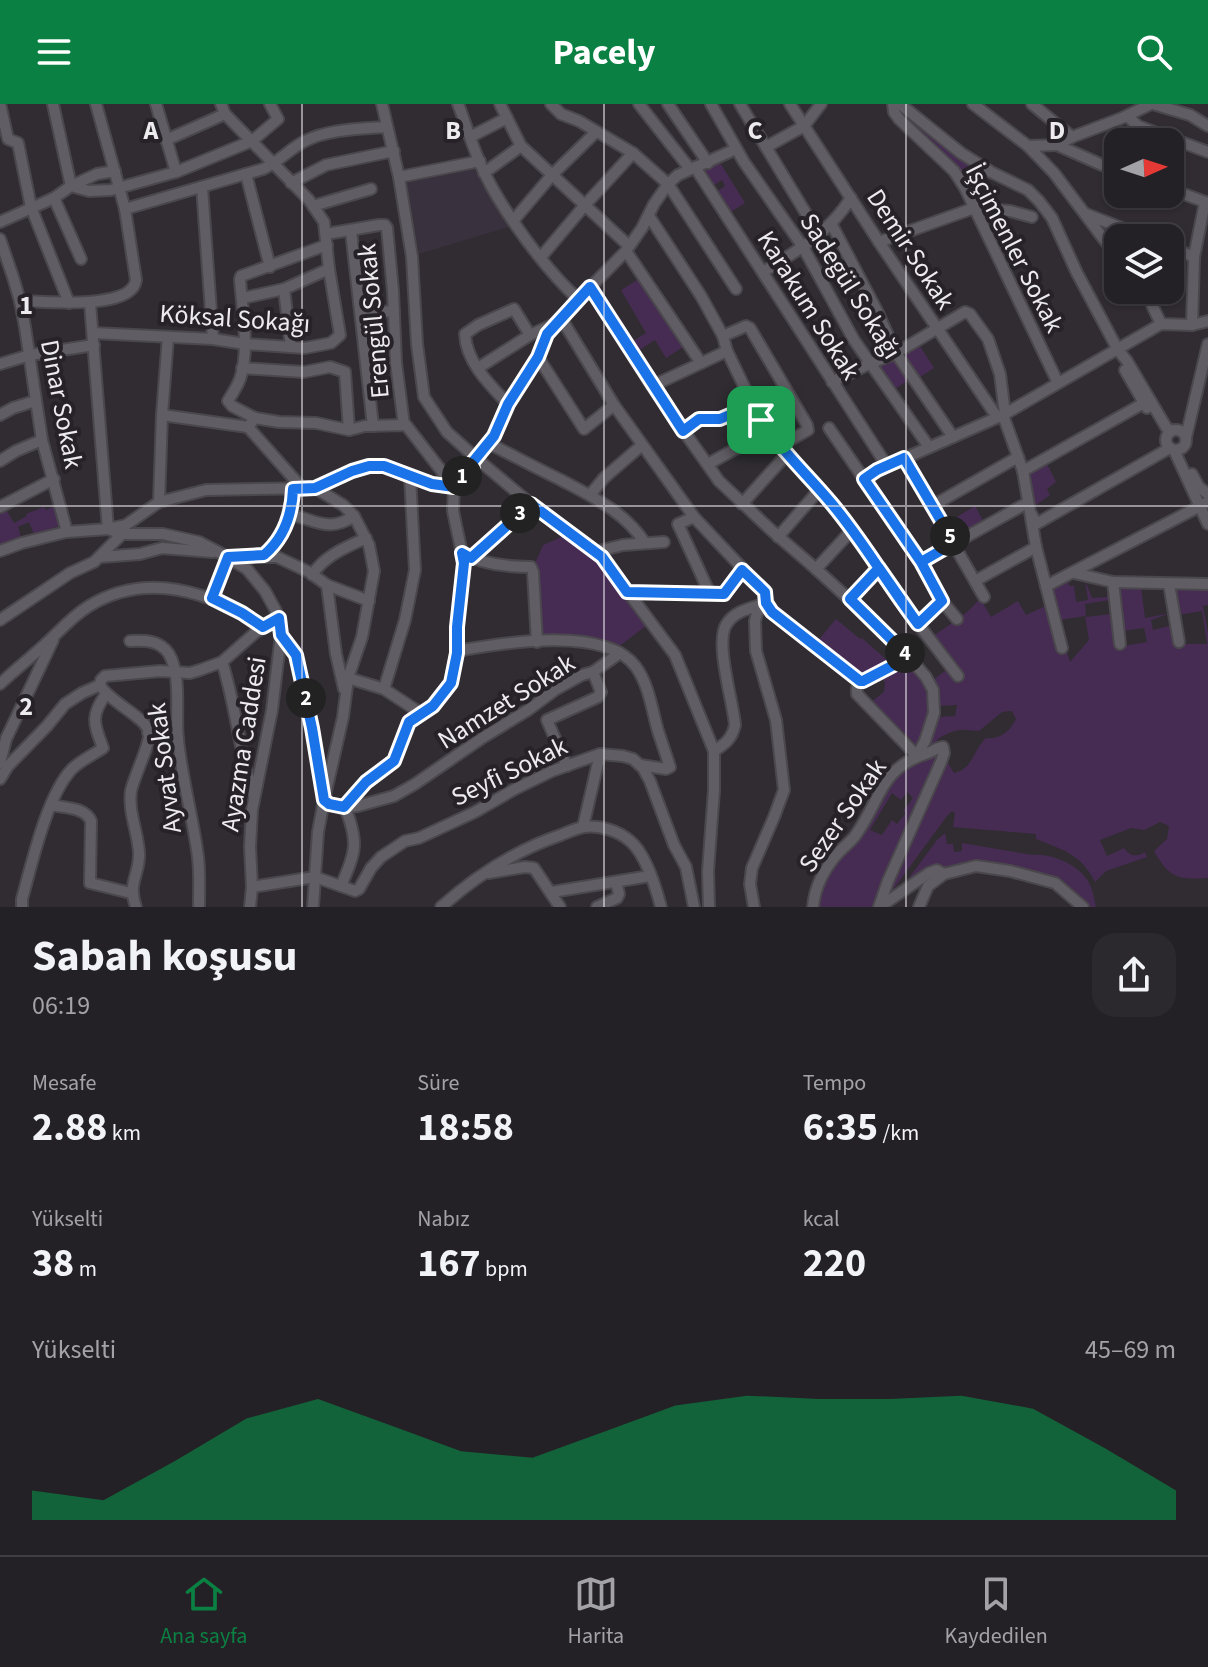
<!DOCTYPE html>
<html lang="tr">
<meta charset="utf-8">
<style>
:root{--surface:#242126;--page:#2c292e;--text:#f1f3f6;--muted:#a3a3a7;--line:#413e43;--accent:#0b8043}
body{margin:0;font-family:"Source Sans 3",sans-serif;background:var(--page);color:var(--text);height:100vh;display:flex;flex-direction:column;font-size:30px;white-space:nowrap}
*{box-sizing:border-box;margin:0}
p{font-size:26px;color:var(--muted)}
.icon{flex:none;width:44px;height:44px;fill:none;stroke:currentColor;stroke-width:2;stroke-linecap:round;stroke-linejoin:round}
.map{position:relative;height:803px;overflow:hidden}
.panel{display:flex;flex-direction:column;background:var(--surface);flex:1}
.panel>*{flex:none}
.needle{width:52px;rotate:87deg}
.tools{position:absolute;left:1104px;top:24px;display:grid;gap:16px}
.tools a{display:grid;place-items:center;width:80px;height:80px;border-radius:16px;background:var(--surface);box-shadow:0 2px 6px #0004,0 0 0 2px var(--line);font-size:40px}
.pin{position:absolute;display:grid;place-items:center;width:68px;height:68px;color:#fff;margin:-34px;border-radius:16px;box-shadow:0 4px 12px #0006}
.km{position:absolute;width:40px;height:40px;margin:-20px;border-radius:50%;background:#222;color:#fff;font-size:22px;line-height:40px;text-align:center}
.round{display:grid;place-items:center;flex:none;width:84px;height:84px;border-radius:24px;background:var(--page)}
.summary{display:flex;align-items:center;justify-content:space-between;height:136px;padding:0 32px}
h1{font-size:44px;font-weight:700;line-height:60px}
.stats{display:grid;grid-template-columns:repeat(3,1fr);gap:12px;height:136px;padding:8px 32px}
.stats div{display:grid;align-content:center}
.stats b{font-size:40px;font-weight:700}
.stats small{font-size:22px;font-weight:400}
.stats p{font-size:22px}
.chart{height:224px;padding:16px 32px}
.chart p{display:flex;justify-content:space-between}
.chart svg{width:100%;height:144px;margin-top:8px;fill:var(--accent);opacity:.7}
header{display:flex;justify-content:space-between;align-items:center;height:104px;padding:0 32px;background:var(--accent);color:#fff;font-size:36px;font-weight:700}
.dock{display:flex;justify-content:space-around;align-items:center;height:112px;border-top:2px solid var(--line);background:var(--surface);font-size:22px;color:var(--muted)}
.dock a{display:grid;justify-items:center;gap:4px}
.dock .active{color:var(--accent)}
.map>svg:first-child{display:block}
.built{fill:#39313d}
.green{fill:#462c52;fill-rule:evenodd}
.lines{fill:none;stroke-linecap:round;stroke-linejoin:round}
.minor-casing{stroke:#4b484d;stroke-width:14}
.minor{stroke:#615d64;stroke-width:10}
.route-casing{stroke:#fff;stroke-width:16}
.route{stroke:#1a73e8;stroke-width:10}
.grid{fill:none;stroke:#eeebef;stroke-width:2;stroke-opacity:0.55}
.labels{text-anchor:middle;stroke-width:8;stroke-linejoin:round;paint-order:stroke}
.street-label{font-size:26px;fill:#eeebef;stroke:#262228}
.grid-label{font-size:26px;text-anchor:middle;font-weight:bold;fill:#eeebef;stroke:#262228;stroke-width:8;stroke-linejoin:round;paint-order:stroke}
</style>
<header><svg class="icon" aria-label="menu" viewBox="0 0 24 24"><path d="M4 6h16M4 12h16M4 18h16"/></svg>Pacely<svg class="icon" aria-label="search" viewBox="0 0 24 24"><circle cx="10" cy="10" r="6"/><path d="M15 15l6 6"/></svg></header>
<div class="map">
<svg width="1208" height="803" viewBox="0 0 1208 803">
<rect width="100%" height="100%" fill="#302c32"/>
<path class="built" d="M473,63L512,122L419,150L406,75Z"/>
<g class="green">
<path d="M897,4L984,69H969L963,72L902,11Z"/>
<path d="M719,57L745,99L729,109L716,88L725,82L722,76L712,82L703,68V65Z"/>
<path d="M639,175L683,243L666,254L655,236L636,248L630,239L646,229L621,186Z"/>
<path d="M918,239L934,264L917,275L901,252Z"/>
<path d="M894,254L910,275L895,285L880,263L882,260Z"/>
<path d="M1046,358L1056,378L1047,385L1050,391L1032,404L1027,369Z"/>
<path d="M57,401L59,422L34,430L29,418L18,423L21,434L0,441V406L5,404L14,419L27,412L26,410L44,403L46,406Z"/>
<path d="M975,402L985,420L956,435L947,419Z"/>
<path d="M566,431L601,455L647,521L617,544L583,533H546L539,527L536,457L543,441Z"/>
<path d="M1068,476L1069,482H1074L1076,498L1088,496L1085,476L1092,494L1107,493L1108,485L1110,496L1085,500L1086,513L1112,510L1124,542L1147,538L1144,524L1122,527L1117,489L1119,483H1141L1145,514L1171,509L1151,516L1153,526L1173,521L1183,540H1207L1202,507L1178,511L1175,486L1179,484H1208V501L1203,502L1208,529V774C1178,776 1169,774 1154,747L1167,735L1169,722L1160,718L1144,726L1131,724L1100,736L1107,752L1124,744C1130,753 1137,753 1145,748L1147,753L1106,767L1095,778C1081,750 1063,746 1036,735V730L953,723L955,709L952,707L947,712L889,791L886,792L945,654L954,669C973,665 973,646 986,634C1000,636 1010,627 1016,615L1012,607L1002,608L979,627C975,627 971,626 967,626C956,625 945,630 937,636L936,641L924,647L937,613L955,612L957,601L938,602L937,583L933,576L949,564L932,533C949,520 967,512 980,494L991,513L1018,497L1026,511L1048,501L1061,550L1064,551L1067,548L1070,558L1089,536L1085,512L1060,516L1052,485L1053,483Z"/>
<path d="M836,515L860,535L862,534L889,558L860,573L816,539Z"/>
<path d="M908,560C934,581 938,615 916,641L871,598L884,588L885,579L882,573Z"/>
<path d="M940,647L876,803H818L819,786L827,771L862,724L897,670L910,660ZM907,688L913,694L903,707L906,709L897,720L892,716L882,731L870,726L892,689L901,696Z"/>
<path d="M945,729L947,740H953L954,748L962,747V739L1033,751C1049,749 1075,759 1085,773C1092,781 1094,793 1096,803H1089L1060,777L1048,772L975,759L926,767L903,782L937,736Z"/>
</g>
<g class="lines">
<g class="minor-casing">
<g id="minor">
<path d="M0,0L8,35L18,39L31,103L69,199"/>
<path d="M53,0L71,82"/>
<path d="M156,0L176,68"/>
<path d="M382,0L399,73L412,153L417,240L424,293L447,328L476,354L531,400L602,453L675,551L714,647V686L708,767L709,803"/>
<path d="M458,0C467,23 474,48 485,70C504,109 545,165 578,195"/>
<path d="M500,0L521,42L629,142"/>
<path d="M551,0L561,10L579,17L633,49L668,80L736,185"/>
<path d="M639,0L690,65"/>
<path d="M668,0L708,59"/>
<path d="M711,0L744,58L803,143L854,236L929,343"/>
<path d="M740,0L819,131"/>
<path d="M790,0L879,138L997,313"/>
<path d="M893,0L894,8L899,15L954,67L965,84L1058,279"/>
<path d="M900,0L961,49L991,68L1028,86L1039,97L1052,114L1077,169L1118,246L1127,257L1166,323L1171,327"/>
<path d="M973,0L1028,42L1054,69L1109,142L1118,151"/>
<path d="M1032,0L1072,33"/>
<path d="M1153,0L1190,11L1208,22"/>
<path d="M1127,12L1138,22L1208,48"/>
<path d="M470,33L507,14"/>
<path d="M166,36L225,10"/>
<path d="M1057,41L1118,68"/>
<path d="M1028,42L1057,41L1072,33L1122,14L1151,0"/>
<path d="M766,43L804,22L821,0"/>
<path d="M695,63L887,362"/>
<path d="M484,69L521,42"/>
<path d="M246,70L270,163"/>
<path d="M399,73L480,57"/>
<path d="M291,79L326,61L394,47"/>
<path d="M71,82L89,87L111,86L176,68L252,37L278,15L270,0"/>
<path d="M202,83L213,235"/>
<path d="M1170,85L1208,99"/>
<path d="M54,94L81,155"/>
<path d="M313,102L371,85"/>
<path d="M125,105L263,65C279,58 289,45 305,37C329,25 360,25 386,23"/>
<path d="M1086,110L1147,134"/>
<path d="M649,112L701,192L723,232L727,247L753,301L768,327L831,398L856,431L896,491L958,572"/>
<path d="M513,117L552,71L596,28"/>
<path d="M0,118L54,94L71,82L97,70L115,67"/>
<path d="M832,121L876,205L896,249L953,333"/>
<path d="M351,127L373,322"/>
<path d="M326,130L379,121H385L387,124L393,187L396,259L404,321"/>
<path d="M0,135L13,173L20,197L25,223L42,336L67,428"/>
<path d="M879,138L974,104L1010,107L1032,113"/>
<path d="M1170,143L1194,153"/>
<path d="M626,147L701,259"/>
<path d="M541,153L585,101L633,49"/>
<path d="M763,168C797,147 829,129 851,94"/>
<path d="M590,183L652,282L719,377L771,426L816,465L863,508L909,553L926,573L933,586L934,609L925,637L917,652"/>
<path d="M284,185L291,243"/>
<path d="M1145,186L1161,220"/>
<path d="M243,194L284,185L329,165"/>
<path d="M20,197C43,197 132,207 136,176L125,105L96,0"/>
<path d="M90,199L108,425L126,421L159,398L206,386L315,384L352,367L369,362H384L432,380L454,383"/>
<path d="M362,209L394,207"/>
<path d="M561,214L614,301L694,413L761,484C767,491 767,500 772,508L860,577L857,584V590L917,652"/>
<path d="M1192,221L1194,153L1205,98"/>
<path d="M93,229L213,235L245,240L305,244L331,239L340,231L329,165L324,118L309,96L225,10L221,0"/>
<path d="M723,232L746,222L750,224L807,321L808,326L780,342"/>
<path d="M538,253L584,325L614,301"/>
<path d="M0,260L30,251L94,241"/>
<path d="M242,264L304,268L330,263L345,268L349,326"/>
<path d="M478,264L530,231L554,220"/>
<path d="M1125,266L1147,304"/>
<path d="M832,278L871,259L896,249L965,208L970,210L988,235L1000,270L1005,310"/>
<path d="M652,282L727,247"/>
<path d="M508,300C490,281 466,258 465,230L478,221L514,205L530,231"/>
<path d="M0,311L13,304L35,297"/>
<path d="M162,311L248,323"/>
<path d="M1003,311L1023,367L1036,443L1062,544"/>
<path d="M255,314L232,302L228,297C232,290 237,283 240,275C250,246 242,205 240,175L241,172L327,141"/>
<path d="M248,323L255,314L279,318L316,319L349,326L365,322L406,321L454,383"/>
<path d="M248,323L302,384"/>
<path d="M829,324L921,458L942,497L957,515"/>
<circle cx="1176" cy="336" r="10"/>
<path d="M683,327L699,315H720L753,301"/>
<path d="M1186,333L1208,240"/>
<path d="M488,339C512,351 536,364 561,376C593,393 625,408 645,439"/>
<path d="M1174,346L1208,420"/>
<path d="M904,354L984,493"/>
<path d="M474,356L494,332L508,300L538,253L543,237L552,222L626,147L642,124L654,100L668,80L678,71L736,45"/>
<path d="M0,357L16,347L42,336"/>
<circle cx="468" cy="363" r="5.5"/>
<path d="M708,360L768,327"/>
<path d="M1023,367L1144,299"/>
<path d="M1192,370L1199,383L1208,390"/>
<path d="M864,375L887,362L1003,311L1161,220L1192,221L1208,217"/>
<path d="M315,384L343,401L354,412L369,441L374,467L362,533L348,574L343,613L324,696"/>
<path d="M590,391L604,374L642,341"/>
<path d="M159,398L162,311L168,233"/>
<path d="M742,400L787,350"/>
<path d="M932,402L1018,353"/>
<path d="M0,403L54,375"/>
<path d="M291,411C316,416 329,429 354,412"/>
<path d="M1032,411L1036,420L1170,344"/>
<path d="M694,413L678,420L710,490"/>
<path d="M778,433L819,386"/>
<path d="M0,447L22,439L66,428L108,425L122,430H163L199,438L220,449L247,465L265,487L276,507L281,531L272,606L252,706L250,743L252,783L250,803"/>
<path d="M595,448L623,441L664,438"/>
<path d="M462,449C482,460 509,463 531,463L533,468L537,538"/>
<path d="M264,451C284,434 292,410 293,385"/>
<path d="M100,453L140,450L162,444L213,448"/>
<path d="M471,454L531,400"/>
<path d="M921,458L1027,399"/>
<path d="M816,465L852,426"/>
<path d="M1074,469L1113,478L1208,480"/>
<path d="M312,471C325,451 345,444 366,434"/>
<path d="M975,477L1036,443"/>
<path d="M1113,478L1120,540"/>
<path d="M1169,480L1179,538"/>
<path d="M327,481L336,550L344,585"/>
<path d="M1046,482L1208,398"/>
<path d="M627,488L724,490L742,466"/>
<path d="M212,494L228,453H277L309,468L327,481L369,497"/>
<path d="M850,495L879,464"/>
<path d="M0,516L70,469L94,458L122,430"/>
<path d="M918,520L942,497"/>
<path d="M281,531L296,551L312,624L324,696L318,728L313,803"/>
<path d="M130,537C144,536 160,536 169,550C182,572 175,611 178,636C182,675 193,714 198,753C200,770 199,786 199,803"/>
<path d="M457,547C501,539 606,521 636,563C649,581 652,606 658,627C662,639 666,651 670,663L666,665L640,661"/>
<path d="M222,558C236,601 239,648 254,692"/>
<path d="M348,574L384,585L422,610"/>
<path d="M860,577H863L909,553"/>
<path d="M0,580C18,563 38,548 56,530C66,520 76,510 89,502C146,467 211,487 263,523"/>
<path d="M100,581C109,598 146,613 149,628C151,639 134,672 131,687C128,708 138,728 139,749C140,771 127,778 136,803"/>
<path d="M100,581L101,576L105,572L160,567L190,569L200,566L222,558L256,528L279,514"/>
<path d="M384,585L405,516L415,466L410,372"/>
<path d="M148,629L178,634"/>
<path d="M714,647C725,640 732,635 735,621C733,598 715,539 726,521C734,507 751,504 764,500"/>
<path d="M0,659L6,635L53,536"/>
<path d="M567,662L547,616L598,593L601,588L593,568"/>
<path d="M0,675L8,662L47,622L65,600L82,589L100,581"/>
<path d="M324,696L342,704L358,702L394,692L415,680L482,634L528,606L555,586L582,571L593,568L620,549"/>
<path d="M51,701C65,704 85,703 91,717L90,779L131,789"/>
<path d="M344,703L366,678L394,657L409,618L433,602L451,579L457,549V523L464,459L453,407L454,383"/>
<path d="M583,723L600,650"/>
<path d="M488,769L525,763L534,764L560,803"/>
<path d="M341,782C356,747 359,739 345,703"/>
<path d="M252,783L315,773L355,787L359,785L371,764L381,753L405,737L419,734L475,708L515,685L552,667L600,650L623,652L633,655L643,664L650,677L674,741L686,763L694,803"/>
<path d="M552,788L650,772"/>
<path d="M881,802L929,769L937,766L944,770"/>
<path d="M22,803V795C32,759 47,691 72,665C81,656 93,651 103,644C94,620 90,612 106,590"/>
<path d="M441,803C476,772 516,746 561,731C568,728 577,724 584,723C600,721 619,727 630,737C645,749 656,784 661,803"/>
<path d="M597,803L617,794L619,790L616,778"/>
<path d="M754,803L750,780L752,764L774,713L784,686L776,616L756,547L755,517L757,509L766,499"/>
<path d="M813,803C815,781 825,763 840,747C846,741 853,736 857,729C881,695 880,665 925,650C932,648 936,644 943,643L944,649L941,658L888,777L879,803"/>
<path d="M919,803L928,782L944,770L976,762L1010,767L1055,779L1083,803"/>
</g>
</g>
<use href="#minor" class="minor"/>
</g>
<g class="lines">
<g class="route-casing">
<path id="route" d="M761,316L753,301L720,315H699L683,327L590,183L547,230L538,253L508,300L494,332L472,359L473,365L471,368H465L454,383L432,380L384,362H369L352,367L315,384L293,385C292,411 284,434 264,451L228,453L212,494L242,509L263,523L279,514L281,531L296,551L312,624L324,696L329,700L344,703L366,678L394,657L409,618L433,602L451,579L457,549V523L464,459L462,449L471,454L531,400L602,453L627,488L724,490L742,466L765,488L766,499L772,508L860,577H863L909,553L850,495L879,464L918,520L942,497L921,458L864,375L877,366L904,354L954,439L921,458L942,497L918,520C888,481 864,438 832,400C809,372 781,347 761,316"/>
</g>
<use href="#route" class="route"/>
</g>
<path class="grid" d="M302,0V803M604,0V803M906,0V803M0,402H1208"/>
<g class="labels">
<g class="street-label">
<text transform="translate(1015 144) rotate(63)" y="9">İşçimenler Sokak</text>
<text transform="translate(911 145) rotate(57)" y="9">Demir Sokak</text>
<text transform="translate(851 182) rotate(58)" y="9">Sadegül Sokağı</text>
<text transform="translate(809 201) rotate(58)" y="9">Karakum Sokak</text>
<text transform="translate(235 214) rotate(4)" y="9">Köksal Sokağı</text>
<text transform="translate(373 217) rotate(-95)" y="9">Erengül Sokak</text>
<text transform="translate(62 300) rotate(79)" y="9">Dinar Sokak</text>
<text transform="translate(506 597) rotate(-32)" y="9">Namzet Sokak</text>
<text transform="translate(243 640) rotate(-81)" y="9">Ayazma Caddesi</text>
<text transform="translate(164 664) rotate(-97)" y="9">Ayvat Sokak</text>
<text transform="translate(509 667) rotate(-26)" y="9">Seyfi Sokak</text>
<text transform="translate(842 711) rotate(-55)" y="9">Sezer Sokak</text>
</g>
</g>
<g class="grid-label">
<text x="151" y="35">A</text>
<text x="453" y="35">B</text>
<text x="755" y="35">C</text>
<text x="1057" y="35">D</text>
<text x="26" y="210">1</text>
<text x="26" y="611">2</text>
</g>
</svg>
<div class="tools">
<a><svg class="needle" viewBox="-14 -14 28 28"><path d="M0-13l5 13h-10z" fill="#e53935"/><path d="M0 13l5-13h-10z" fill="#a3a3a7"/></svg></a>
<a><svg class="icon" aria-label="layers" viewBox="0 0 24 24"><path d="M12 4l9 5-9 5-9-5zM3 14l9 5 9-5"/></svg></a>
</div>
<div class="pin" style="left:761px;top:316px;background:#1e9e55"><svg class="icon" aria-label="arrive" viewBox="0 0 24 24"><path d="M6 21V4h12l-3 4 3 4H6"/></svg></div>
<b class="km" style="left:462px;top:372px">1</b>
<b class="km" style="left:306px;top:594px">2</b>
<b class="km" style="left:520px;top:409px">3</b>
<b class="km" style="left:905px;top:549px">4</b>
<b class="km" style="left:950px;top:432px">5</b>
</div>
<section class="panel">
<div class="summary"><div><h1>Sabah koşusu</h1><p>06:19</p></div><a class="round"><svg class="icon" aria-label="share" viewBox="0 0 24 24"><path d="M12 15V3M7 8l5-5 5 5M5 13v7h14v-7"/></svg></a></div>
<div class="stats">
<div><p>Mesafe</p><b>2.88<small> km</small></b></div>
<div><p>Süre</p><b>18:58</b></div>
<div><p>Tempo</p><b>6:35<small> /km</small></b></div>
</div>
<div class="stats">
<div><p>Yükselti</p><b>38<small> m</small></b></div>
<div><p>Nabız</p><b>167<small> bpm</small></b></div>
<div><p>kcal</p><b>220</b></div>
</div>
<div class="chart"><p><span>Yükselti</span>45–69 m</p>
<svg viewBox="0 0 160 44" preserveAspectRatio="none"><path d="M0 44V35L10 38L20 26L30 13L40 7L50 15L60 23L70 25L80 17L90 9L100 6L110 7L120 7L130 6L140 10L150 22L160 35V44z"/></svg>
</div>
</section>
<nav class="dock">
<a class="active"><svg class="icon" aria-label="home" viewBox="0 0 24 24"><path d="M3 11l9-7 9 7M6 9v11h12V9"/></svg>Ana sayfa</a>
<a><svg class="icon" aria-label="map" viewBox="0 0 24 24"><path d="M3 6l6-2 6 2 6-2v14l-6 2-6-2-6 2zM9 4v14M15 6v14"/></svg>Harita</a>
<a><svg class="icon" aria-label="saved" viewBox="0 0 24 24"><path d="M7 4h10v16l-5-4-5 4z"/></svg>Kaydedilen</a>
</nav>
